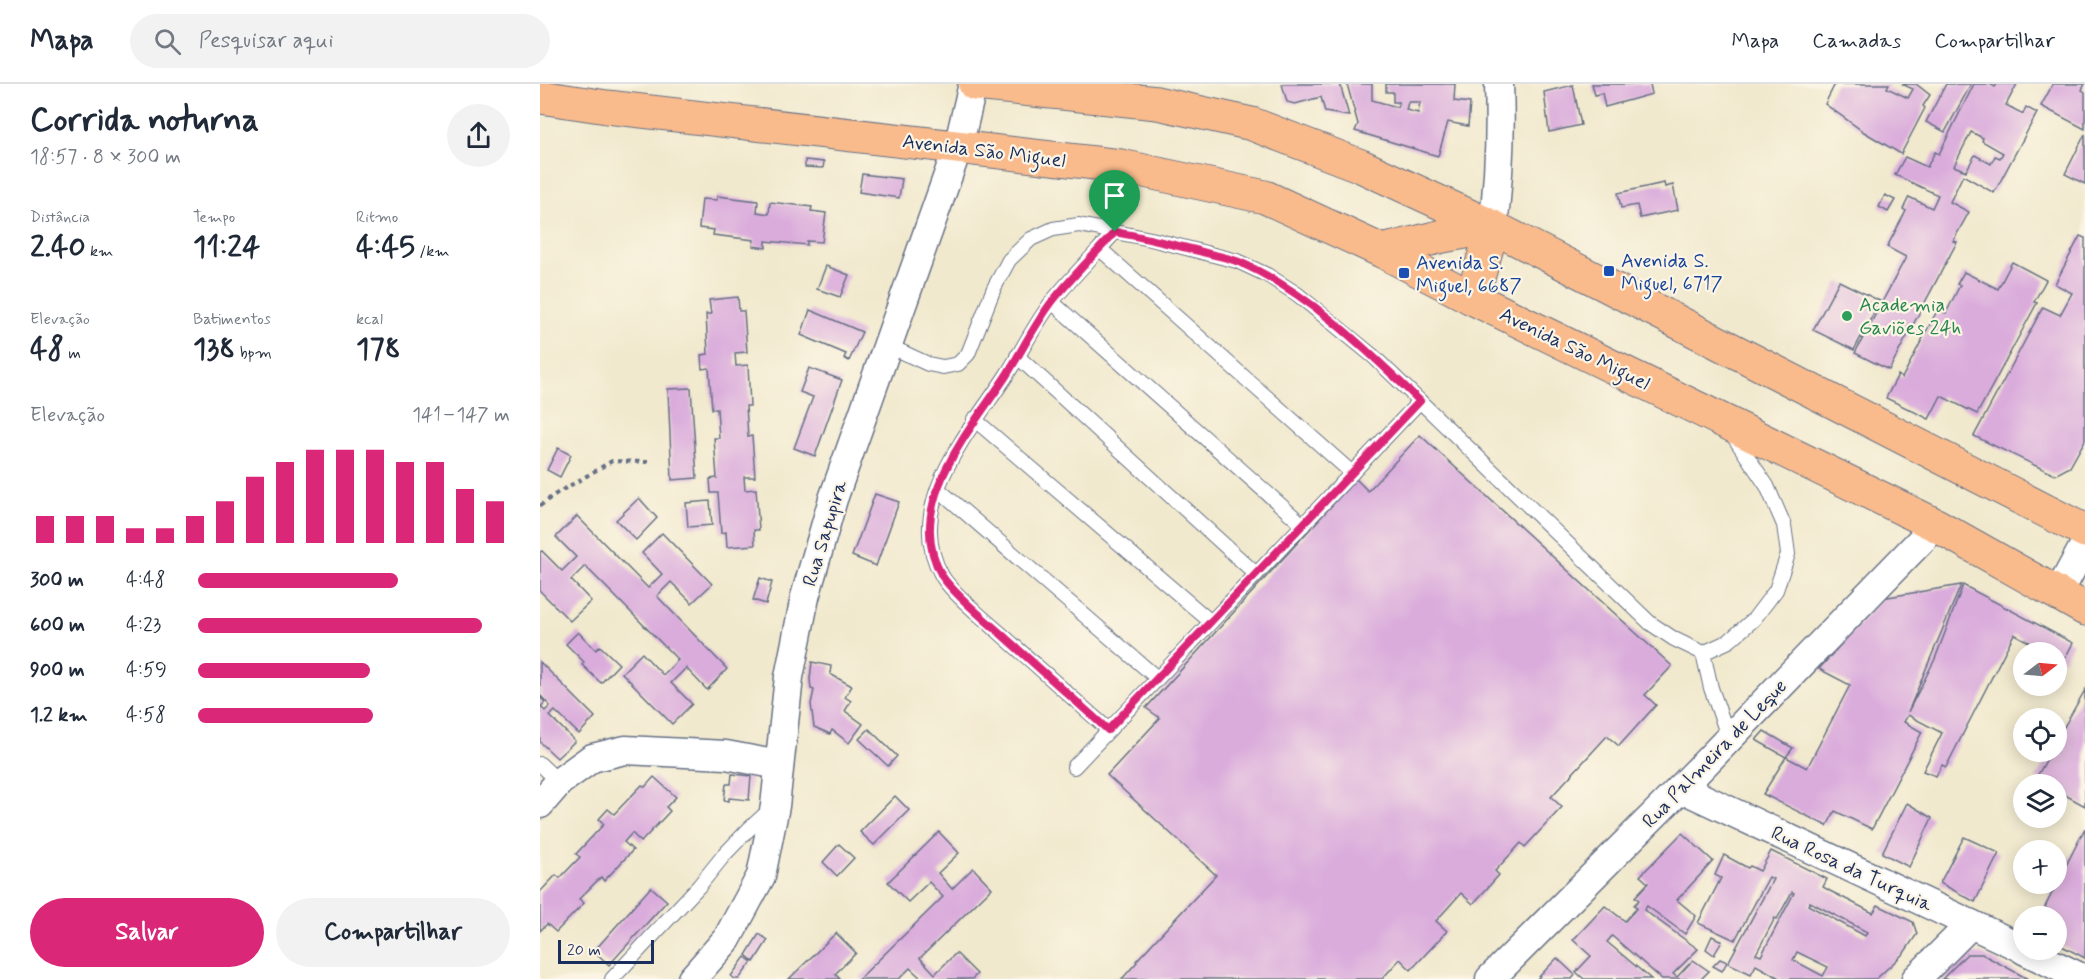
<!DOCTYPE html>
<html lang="pt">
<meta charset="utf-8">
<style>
:root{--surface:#fff;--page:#f2f2f3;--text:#1f2937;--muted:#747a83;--line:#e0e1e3;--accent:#db2777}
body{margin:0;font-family:Mynerve,sans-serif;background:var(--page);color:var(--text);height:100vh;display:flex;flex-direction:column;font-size:22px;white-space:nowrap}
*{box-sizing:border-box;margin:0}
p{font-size:20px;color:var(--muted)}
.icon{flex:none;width:33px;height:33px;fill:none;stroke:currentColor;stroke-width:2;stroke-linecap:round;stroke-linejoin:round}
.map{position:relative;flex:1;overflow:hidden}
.side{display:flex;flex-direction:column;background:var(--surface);width:540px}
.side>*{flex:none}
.needle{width:39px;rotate:74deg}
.controls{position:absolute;left:1473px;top:558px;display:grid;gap:12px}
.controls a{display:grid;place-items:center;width:54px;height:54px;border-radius:50%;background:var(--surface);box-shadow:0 3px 15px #0003;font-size:30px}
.scale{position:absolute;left:18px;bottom:15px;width:96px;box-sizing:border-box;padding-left:6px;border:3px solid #1b2f5e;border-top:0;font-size:16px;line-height:21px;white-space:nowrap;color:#1b2f5e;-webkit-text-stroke:4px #fcf5e5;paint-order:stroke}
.pin{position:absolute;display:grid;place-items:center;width:51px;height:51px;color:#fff;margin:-62px -26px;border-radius:50% 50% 50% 0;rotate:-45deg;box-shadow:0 0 6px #0007}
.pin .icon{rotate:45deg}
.round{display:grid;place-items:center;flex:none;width:63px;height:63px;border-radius:32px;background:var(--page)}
.head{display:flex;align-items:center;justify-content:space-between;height:102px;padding:0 30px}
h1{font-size:33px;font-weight:700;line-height:45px}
.figures{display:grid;grid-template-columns:repeat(3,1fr);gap:9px;height:102px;padding:6px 30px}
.figures div{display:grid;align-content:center}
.figures b{font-size:30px;font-weight:700}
.figures small{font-size:16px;font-weight:400}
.figures p{font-size:16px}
.chart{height:168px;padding:12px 30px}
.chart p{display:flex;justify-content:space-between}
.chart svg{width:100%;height:108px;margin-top:6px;stroke:var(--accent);stroke-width:6}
.button{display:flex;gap:12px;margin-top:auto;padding:12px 30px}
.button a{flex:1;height:69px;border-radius:36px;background:var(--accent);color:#fff;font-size:24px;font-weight:700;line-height:69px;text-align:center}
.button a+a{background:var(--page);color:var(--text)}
ul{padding:0 30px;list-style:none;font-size:20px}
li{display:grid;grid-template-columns:96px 72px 1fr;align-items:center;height:45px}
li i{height:15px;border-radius:8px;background:var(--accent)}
header{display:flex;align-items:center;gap:36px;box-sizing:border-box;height:84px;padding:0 30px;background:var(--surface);border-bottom:2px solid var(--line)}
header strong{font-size:28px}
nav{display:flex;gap:33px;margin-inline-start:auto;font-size:21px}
.search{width:420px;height:54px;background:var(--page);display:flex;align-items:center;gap:15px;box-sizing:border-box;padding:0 21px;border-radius:33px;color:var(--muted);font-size:22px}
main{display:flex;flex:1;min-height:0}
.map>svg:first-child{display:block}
.building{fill:#daacdc;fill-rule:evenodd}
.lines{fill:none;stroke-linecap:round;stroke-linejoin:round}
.service-casing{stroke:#667085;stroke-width:16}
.minor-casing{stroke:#667085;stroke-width:31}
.primary-casing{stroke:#667085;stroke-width:35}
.path{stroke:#667085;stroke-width:4;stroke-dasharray:4.5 4.5;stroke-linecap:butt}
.service{stroke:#fff;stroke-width:14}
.minor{stroke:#fff;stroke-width:28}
.primary{stroke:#fabb8c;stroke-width:33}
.route-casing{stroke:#fff;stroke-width:12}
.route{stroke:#db2777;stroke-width:8}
.transit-dot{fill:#1a4fb4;stroke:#fcf5e5;stroke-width:2}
.leisure-dot{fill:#2e9e5b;stroke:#fcf5e5;stroke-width:2}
.labels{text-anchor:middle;stroke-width:4.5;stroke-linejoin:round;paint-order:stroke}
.street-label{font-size:20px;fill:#1b2f5e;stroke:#fcf5e5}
.transit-label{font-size:20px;fill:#164399;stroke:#fcf5e5;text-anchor:start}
.leisure-label{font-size:20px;fill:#27864d;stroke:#fcf5e5;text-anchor:start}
</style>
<header>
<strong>Mapa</strong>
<div class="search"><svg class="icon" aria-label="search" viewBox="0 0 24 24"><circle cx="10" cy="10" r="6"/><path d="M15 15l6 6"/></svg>Pesquisar aqui</div>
<nav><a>Mapa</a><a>Camadas</a><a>Compartilhar</a></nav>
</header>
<main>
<section class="side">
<div class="head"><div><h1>Corrida noturna</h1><p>18:57 · 8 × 300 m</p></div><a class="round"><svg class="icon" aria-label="share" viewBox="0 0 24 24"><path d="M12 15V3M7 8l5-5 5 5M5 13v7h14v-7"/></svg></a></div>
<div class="figures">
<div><p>Distância</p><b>2.40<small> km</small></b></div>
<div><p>Tempo</p><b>11:24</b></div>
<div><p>Ritmo</p><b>4:45<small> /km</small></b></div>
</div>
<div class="figures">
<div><p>Elevação</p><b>48<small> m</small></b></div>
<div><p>Batimentos</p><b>138<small> bpm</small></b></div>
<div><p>kcal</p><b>178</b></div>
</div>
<div class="chart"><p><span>Elevação</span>141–147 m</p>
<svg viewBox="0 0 160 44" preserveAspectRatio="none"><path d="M5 44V33M15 44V33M25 44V33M35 44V38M45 44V38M55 44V33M65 44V27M75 44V17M85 44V11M95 44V6M105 44V6M115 44V6M125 44V11M135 44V11M145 44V22M155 44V27"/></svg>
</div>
<ul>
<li><b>300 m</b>4:48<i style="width:64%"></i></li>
<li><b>600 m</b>4:23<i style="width:91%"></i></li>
<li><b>900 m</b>4:59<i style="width:55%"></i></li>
<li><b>1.2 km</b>4:58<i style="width:56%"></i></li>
</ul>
<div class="button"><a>Salvar</a><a>Compartilhar</a></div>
</section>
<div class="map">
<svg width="1545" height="895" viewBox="0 0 1545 895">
<rect width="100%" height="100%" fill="#fcf5e5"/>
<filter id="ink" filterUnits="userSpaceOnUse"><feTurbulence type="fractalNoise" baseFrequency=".0167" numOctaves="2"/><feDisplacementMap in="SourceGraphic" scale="12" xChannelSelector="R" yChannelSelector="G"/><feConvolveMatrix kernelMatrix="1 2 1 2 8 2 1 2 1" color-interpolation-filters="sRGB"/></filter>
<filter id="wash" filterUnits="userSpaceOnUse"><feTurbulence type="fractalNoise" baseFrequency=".008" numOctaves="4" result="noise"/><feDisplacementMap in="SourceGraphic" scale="24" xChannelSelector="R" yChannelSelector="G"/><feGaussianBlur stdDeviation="1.35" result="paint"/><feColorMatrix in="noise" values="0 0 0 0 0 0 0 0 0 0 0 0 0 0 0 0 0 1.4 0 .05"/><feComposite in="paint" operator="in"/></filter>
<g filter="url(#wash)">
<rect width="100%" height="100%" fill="#f1e9cd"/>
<g id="blocks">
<g class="building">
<path d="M742,0H800L809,32L785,28L781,13L755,20L747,18Z"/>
<path d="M807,0H832V16L857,23L859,18H853V8H846V0H915L914,17L930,19L928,42L908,38L898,72L815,47L818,40ZM868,18H880L878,29L866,26Z"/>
<path d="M1052,0H1110L1112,10L1065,23L1062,9L1055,11Z"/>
<path d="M1295,0H1349L1347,4L1368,14L1373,5L1362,0H1376L1390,11L1383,22L1385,24L1361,70L1324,48L1285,20Z"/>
<path d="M1406,0H1431L1405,48L1386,38Z"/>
<path d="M1434,0H1450L1455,3L1457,0H1477L1466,21L1483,30L1486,23L1497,29L1454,109L1423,91L1410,118L1429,128L1413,157L1417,158L1349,286L1315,269L1366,173L1347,163L1366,127L1363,125L1369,113L1392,124L1398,111L1355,91L1365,73L1387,83L1395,68L1399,70ZM1431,48L1443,54L1442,57L1463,69L1460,74L1455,72L1451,80L1435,71L1426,87L1414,82Z"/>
<path d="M1513,0H1545L1542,6L1545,8V45L1501,22Z"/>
<path d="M1033,1L1041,41L1009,48L1004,8Z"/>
<path d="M1545,50V100L1525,90Z"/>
<path d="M265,76L284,78L283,84L265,83Z"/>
<path d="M322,90L362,95L359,114L319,108Z"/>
<path d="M1124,99L1125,103L1133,101L1138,126L1100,134L1097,121L1081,124L1078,109Z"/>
<path d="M1345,111L1355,116L1348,128L1339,123Z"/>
<path d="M177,112L218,117L217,128L229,130L230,118L272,123L271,127L286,129L282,158L267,157V161L226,157V164L213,162L214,156L173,151L174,146L159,144L162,115L177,116Z"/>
<path d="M1540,152L1545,154V356L1530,383L1515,391L1434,352L1503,223L1520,231L1532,209L1515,200Z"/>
<path d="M1472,178L1506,196L1494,218L1497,219L1437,330L1401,312L1389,335L1346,314L1358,291L1362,294L1398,225L1406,229L1420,201L1417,200L1424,188L1458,205Z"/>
<path d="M286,182L309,191L300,213L277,205Z"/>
<path d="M1299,197L1340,217L1314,266L1273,246Z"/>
<path d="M198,213L199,227H204L207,268L195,269L196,282L208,281L210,322H206L207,337L208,353L212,352L215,393H204L205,406L216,405L219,446H214L215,461L187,463L186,448L181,449L178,409H171L170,395L177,394L174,354H179L177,325H172L169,284L162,285L161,271L168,270L166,230H171L169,216Z"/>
<path d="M270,226L322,248L309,277L304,274L306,270L261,251Z"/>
<path d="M269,284L302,296L275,372L254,364L273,313L260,308Z"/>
<path d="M151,304L157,394L132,396L128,305Z"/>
<path d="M880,351L1132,582L1105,611L1116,621L1079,662L1067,652L1011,713L1022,723L985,763L981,759L955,787L959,791L933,820L921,809L896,837L907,847L871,886L860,875L842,895H582L597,878L596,877L676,791L567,691L620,634L606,624L816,395L828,407Z"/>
<path d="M18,364L31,371L20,393L7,386Z"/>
<path d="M335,410L359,418L336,482L312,472Z"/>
<path d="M99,414L117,434L96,456L76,436Z"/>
<path d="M170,417L172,441L148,443L146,419Z"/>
<path d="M37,432L108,504L122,490L102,469L122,449L172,500L152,519L131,498L117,512L187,585L167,606L146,584L131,599L152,620L132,640L82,589L102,569L123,591L138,576L66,503L45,482L31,496L51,517L30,537L0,507V468L2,467L22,487L36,473L16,453Z"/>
<path d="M220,494L232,498L226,520L213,516Z"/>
<path d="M1421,501L1368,628L1395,575L1423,501L1533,559L1524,576L1516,572V568H1508L1474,550L1406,683L1402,681L1396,692L1383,687L1402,649L1368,631L1364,638L1382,648L1332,745L1295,727L1287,742L1223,710L1246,673L1216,656L1224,647L1253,664L1246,673L1267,684L1310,601L1279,585L1342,514Z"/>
<path d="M38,548L56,566L60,562L79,580L61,599L42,581L44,578L26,560Z"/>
<path d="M0,578L55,633L39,650L15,627L10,632L35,657L17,674L0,658V613L5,618L1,623L5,627L10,622L0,611Z"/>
<path d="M272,578L291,582L290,590L312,602L305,613L311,617L305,627L323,640L309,659L292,646L290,650L274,643L271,620L274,606L271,605L270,595Z"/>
<path d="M1545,606V722L1516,706V700H1507L1496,694L1511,668H1516V657Z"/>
<path d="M329,645L357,672L348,682L319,655Z"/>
<path d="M192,690L211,692L209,716L189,714V717L184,716L186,700H191Z"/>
<path d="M114,693L136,713L126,723L130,727L101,758L92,749L84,758L93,766L64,797L61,793L39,815L44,819L16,848L7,840L0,847V808L16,791L20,794L40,773L36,770L64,740L59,735L68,725L74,730L102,701L105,703Z"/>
<path d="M355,712L369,726L334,761L320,748Z"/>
<path d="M1367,719L1392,734L1369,783L1342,769Z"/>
<path d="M1545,744V874L1516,859V845L1519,839L1516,832H1513L1505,823Z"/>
<path d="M399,748L419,769L398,789L412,805L433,784L452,804L380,874L395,890L416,869L437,890L432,895H382L370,884L359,895H319L403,813L389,798L368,818L348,798Z"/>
<path d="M1142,749L1173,777L1137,816L1156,832L1145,850L1107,822L1104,826L1158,865L1133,890L1137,893L1153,876L1169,887L1161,895H1122L1072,852L1067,858L1111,895H1044L1036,888L1051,872L1033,856L1065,822L1085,837L1097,824L1094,821L1099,816L1095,813L1108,799L1100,792Z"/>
<path d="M1424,753L1459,769L1435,818L1400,799Z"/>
<path d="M299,760L314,774L297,792L283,778Z"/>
<path d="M1231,767L1287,795L1283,803L1290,807L1333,829L1338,821L1373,838L1377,850L1364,869L1336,895H1241L1216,881L1211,890L1188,879L1233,795L1229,793L1195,856L1158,839L1181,794L1175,791L1184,771L1208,784L1210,782L1220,787ZM1252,808L1254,809L1221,872L1216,870L1235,834L1237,835ZM1270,818L1327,848L1325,852L1268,821ZM1257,868L1288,883L1283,892L1253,876Z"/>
<path d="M111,803L127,817L69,881L54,867Z"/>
<path d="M296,849L316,869L295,890L300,895H249Z"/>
<path d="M219,850L228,856L214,878L206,871Z"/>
<path d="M1172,852L1182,857L1174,871L1166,865Z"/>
<path d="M1427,870H1442L1488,895H1402Z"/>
<path d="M205,873L212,878L199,895H195L191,892Z"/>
<path d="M1017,874L1035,891L1032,895H997Z"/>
<path d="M1180,875L1187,878L1182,887L1173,882Z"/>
</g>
</g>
</g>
<g filter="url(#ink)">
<use href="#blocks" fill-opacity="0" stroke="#667085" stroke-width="1.5"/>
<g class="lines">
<g class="service-casing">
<g id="service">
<path d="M560,165L812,389"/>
<path d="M512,218L763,441"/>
<path d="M347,261L388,280L403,283L418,280L428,270L454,204L469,176L491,155L513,145L539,141L611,155L697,177L727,191L757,210L833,272L1110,539L1134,555L1163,569L1189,557L1214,535L1236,506L1248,470L1244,441L1227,402L1192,350"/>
<path d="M477,272L716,490"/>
<path d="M434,335L671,538"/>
<path d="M398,405L617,594"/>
<path d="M1163,569L1171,604L1189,655"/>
<path d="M569,646C532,614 496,581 460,549C444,535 412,509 402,492C362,422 430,347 466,292C481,268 494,242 511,219C531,194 554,171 575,148"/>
<path d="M0,680L19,698"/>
<path d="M534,683L880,317"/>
<path d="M72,895L159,802L184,771L208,746L230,726"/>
</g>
</g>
<g class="minor-casing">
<g id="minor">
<path d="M953,143C959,95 961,49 959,0"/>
<path d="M1518,510L1545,460"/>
<path d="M1141,704L1484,865"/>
<path d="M0,720L19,698L52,674L85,666L186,671L239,681"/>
<path d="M1484,866L1544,895"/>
<path d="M152,895L187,855L221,792L235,722L249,593L265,513L293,415L418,63L433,0"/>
<path d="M950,895L1141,704L1396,441"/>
<path d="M1376,895L1431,840"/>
</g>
</g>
<g class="primary-casing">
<g id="primary">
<path d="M435,0L617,19L712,40L821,82L953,143L1545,447"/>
<path d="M0,13L67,23L581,82L725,113L842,167L932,214L1396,441L1545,525"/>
<path d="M842,167L903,152L953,143L932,214"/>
</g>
</g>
<path class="path" d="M0,422L14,411L72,377L108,378"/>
<use href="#service" class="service"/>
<use href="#minor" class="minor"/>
<use href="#primary" class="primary"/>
</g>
</g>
<g class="lines" filter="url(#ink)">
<g class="route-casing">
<path id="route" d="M575,148C603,153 631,160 659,167C672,171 687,173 699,178C767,207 827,266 880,317L568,646C532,614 496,581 460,549C444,535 413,509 402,492C362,422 430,347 466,292C481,268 494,242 511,219C531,194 554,171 575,148Z"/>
</g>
<use href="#route" class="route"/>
</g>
<g class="transit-dot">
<rect x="1063" y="181" width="12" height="12" rx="3"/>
<rect x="858" y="183" width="12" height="12" rx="3"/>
</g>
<circle class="leisure-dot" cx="1307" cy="232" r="6"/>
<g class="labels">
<g class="street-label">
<text transform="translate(444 66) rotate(7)" y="7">Avenida São Miguel</text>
<text transform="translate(1035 264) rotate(26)" y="7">Avenida São Miguel</text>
<text transform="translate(284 449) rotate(-73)" y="7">Rua Sapupira</text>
<text transform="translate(1174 669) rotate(-46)" y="7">Rua Palmeira de Leque</text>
<text transform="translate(1312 784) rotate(25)" y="7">Rua Rosa da Turquia</text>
</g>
<g class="transit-label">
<text x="1081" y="183">Avenida S.<tspan x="1081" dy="23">Miguel, 6717</tspan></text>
<text x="876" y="185">Avenida S.<tspan x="876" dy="23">Miguel, 6687</tspan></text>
</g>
<g class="leisure-label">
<text x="1319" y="227">Academia<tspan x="1319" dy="23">Gaviões 24h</tspan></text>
</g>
</g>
</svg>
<div class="controls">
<a><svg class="needle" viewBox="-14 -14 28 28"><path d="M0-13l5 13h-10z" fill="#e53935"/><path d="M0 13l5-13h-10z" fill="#747a83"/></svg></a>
<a><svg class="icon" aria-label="locate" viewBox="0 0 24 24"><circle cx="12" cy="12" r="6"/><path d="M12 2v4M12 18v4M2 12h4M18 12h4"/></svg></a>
<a><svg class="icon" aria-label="layers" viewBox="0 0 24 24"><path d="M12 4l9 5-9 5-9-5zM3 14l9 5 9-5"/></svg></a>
<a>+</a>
<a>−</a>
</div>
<div class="scale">20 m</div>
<div class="pin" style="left:575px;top:148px;background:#1e9e55"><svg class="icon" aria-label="arrive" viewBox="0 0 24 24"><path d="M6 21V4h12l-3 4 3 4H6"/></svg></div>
</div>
</main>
